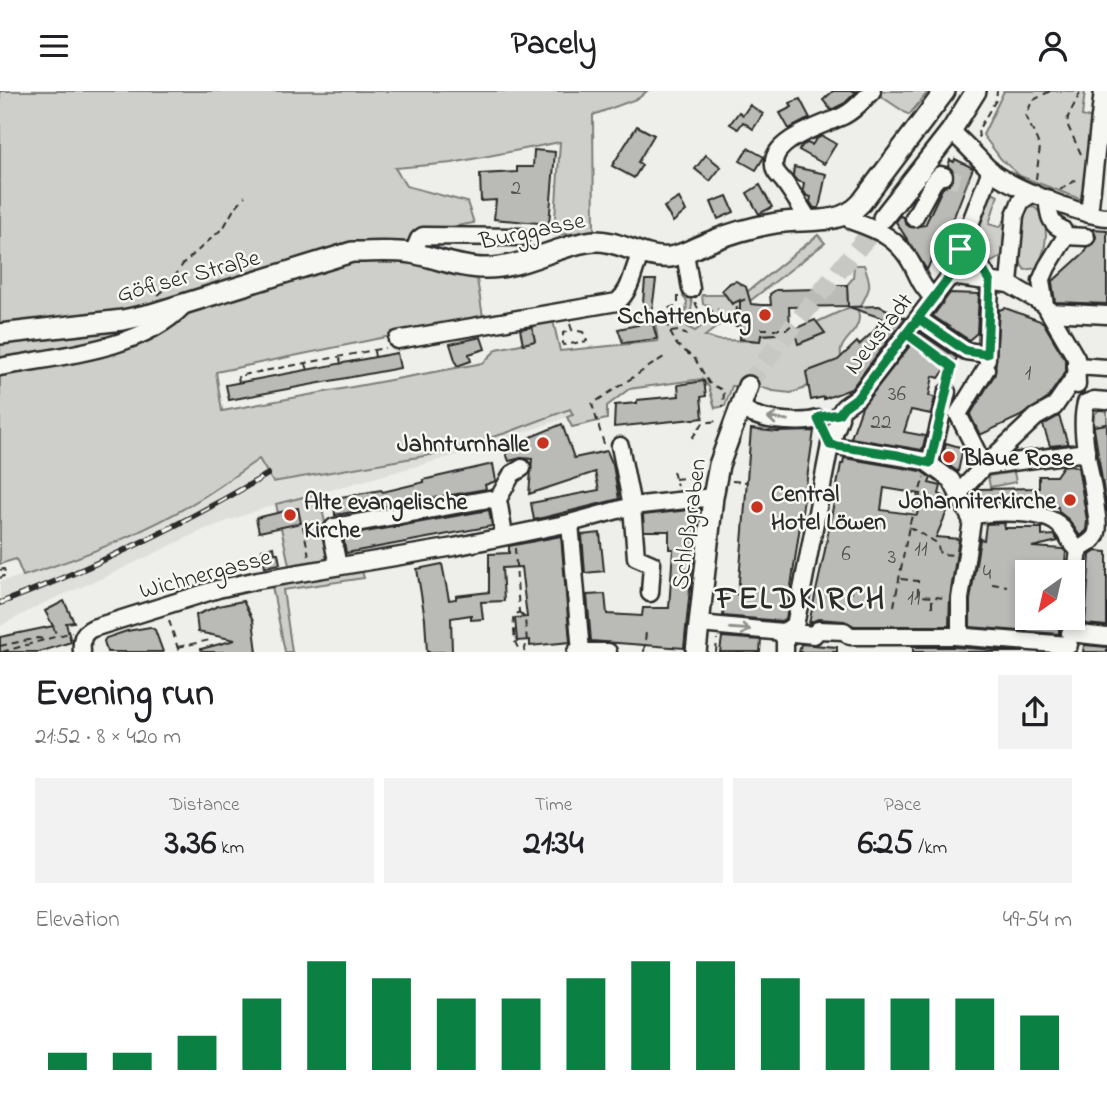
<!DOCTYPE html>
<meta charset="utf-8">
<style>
:root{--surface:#fff;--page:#f2f2f2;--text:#202124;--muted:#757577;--accent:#0b8043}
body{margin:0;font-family:"Indie Flower",sans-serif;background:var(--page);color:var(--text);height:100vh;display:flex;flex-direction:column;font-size:26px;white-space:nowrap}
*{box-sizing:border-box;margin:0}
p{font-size:23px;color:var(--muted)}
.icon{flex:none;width:38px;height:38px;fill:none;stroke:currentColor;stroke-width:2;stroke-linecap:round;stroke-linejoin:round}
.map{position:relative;height:561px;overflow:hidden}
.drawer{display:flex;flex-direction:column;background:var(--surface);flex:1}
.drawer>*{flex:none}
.needle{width:46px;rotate:214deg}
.buttons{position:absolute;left:1015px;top:469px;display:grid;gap:14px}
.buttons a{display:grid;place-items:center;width:70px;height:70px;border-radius:0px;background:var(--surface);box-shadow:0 4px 10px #0003;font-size:35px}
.pin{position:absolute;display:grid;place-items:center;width:60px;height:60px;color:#fff;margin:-30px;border:4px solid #fff;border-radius:50%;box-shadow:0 2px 7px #0007}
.round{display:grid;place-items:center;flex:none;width:74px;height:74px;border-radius:0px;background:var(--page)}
.head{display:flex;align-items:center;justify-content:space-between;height:119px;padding:0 35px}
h1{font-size:38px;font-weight:700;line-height:52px}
.figures{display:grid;grid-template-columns:repeat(3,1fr);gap:10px;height:119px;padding:7px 35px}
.figures div{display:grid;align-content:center;border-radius:0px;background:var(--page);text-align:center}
.figures b{font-size:35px;font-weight:700}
.figures small{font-size:19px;font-weight:400}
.figures p{font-size:19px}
.chart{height:196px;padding:14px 35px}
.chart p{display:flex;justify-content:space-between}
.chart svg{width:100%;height:126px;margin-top:7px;stroke:var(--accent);stroke-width:6}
header{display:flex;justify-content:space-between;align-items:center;height:91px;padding:0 35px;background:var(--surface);font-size:32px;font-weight:700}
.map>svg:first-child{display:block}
.built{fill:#dededb}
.green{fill:#cececa;stroke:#7c7c7a;stroke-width:2}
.building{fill:#babab7;stroke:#2b2b2b;stroke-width:2;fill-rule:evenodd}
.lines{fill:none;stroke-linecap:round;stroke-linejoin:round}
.minor-tunnel{stroke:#c7c7c4;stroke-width:16;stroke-dasharray:16 8;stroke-linecap:butt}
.major-tunnel{stroke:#c7c7c4;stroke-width:19;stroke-dasharray:19 10;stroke-linecap:butt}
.minor-casing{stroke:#2b2b2b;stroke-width:21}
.major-casing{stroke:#2b2b2b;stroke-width:24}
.path{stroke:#2b2b2b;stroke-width:2;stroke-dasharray:7 5;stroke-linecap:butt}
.minor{stroke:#f6f6f2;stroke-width:16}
.major{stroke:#f6f6f2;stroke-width:19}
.rail-casing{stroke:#2b2b2b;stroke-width:6}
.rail{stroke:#f6f6f2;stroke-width:3.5;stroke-dasharray:10;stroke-linecap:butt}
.oneway{stroke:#90908e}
.route-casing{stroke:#fff;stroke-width:14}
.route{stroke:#0b8043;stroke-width:9}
.poi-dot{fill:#c8321e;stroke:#f6f6f2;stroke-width:2.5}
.labels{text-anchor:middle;stroke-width:5;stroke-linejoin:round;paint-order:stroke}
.number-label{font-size:21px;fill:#4f4f4e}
.street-label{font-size:24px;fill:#2b2b2b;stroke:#f6f6f2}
.poi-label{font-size:24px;font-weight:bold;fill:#2b2b2b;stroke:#f6f6f2;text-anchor:end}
.district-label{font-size:32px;font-weight:bold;letter-spacing:2px;fill:#2b2b2b;stroke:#f6f6f2}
</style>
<header><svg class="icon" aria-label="menu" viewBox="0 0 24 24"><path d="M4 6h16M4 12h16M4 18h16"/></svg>Pacely<svg class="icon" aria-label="person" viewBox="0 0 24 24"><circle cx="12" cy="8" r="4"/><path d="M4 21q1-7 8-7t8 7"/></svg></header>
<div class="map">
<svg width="1107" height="561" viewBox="0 0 1107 561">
<rect width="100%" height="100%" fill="#eeeeea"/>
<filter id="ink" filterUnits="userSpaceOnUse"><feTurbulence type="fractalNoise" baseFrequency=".0143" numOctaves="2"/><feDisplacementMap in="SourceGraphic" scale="14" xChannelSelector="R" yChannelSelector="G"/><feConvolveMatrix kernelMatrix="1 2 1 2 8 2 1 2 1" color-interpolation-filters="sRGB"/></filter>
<g filter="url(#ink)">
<path class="built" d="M571,318L573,324L475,359L261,418L203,439L105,486L44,512L0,535V491L59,474L125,446L204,406L259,368L360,376L435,363L506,342Z"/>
<g class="green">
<path d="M0,0H647L639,7L593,24L594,141L554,144L560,51L452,72L395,77L406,95L467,111L474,132L427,140V159L359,169H395L477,188L483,226L216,281L222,320L483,272L497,258L535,250L531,229L552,225L560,260L658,250L654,224L686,222L687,210L683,206L684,202L690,201L692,213L691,220L686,223L687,236L695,240L714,226L710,224V214L703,213L702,204H725L732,213L818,144L825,152L733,223V229L727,228L705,245L718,249L760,250L761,244L795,242L799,253L825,242L817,231L848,217L847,194L853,187L854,174H864C872,194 871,197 860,216H857C858,219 859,223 859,227C858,245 835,250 842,269L803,298L791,302L773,300L757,295H732L725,315L715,317L709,296L702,288L629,298L607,315V328L572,336L567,326L573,324L570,318L506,342L436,363L273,391L259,368C241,380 224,393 205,405C153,438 82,467 23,485L16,468L0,473Z"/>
<path d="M873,0H929L909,24Z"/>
<path d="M1004,0H1085L1082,25L1096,29L1085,110L1020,85L1001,68L983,44Z"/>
<path d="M992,101L998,104L989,133L1000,136L1004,130L1008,131L1006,162L992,171L977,159L975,150Z"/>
<path d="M1034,116C1052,129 1047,160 1036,177L1025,179C1015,169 1017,128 1024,117Z"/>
<path d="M1107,317V333L1092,335L1093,325L1100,318Z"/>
<path d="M1014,381L1016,391L990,396L988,385Z"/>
<path d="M319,402L332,467L289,474L276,413Z"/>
<path d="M362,480L364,487L283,499L292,561H285L272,495Z"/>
</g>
<g class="building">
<path d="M833,0H857L845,12L831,19L823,9Z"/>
<path d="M800,8L810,27L789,38L780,22L792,16L790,12Z"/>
<path d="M750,14L763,23L753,38L743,31L738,38L730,33L739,21L743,24Z"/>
<path d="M637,35L654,44L638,71L642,74L634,87L612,75Z"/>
<path d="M822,45L836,53L824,73L799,59L803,54L807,52L812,54L816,48Z"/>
<path d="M748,57L764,66L756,79L740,70Z"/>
<path d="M534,59L555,61L549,133L494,128L496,109L481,110L480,83L517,81V76H533Z"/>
<path d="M706,64L721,76L710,90L695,78Z"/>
<path d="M955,68L973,77L939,164L934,162L927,179L896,131L900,125L904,126L905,132L910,136L925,134L942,98L954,88V81L948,75L950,69L954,71Z"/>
<path d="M794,76L826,83L819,117H814L810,111L811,106L807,105L803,99L804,92L797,90L793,85Z"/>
<path d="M760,94L772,116L759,123L747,102Z"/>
<path d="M727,105L734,121L718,128L711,111Z"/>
<path d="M679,107L686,120L673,131L664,116Z"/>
<path d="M1093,138L1107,139V213L1055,211L1052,191L1086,160V156L1094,152L1096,146Z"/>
<path d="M645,189H656L651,226L657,248L623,252L618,238L638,234L636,228L642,222Z"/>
<path d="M736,190L746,196L751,213L761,214H771L770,203L776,199L820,198V194H847L848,215L789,216L790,242L761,244L760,250L740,248V209L732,213L722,199L730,192Z"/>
<path d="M950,202L979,203L977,242L969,249L933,225Z"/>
<path d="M879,215L905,227L851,298L824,308V306L811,309L806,281L838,269L857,251L859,254L874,240L882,227L849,216Z"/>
<path d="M1005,217L1043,231L1066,270V280L1047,308L1023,324L980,344L970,324L995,283L999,219Z"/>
<path d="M815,229L825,242L798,253L794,238Z"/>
<path d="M532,236L535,250L523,253L520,238Z"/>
<path d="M920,242L957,267L953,273L949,272L946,282L944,280L939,287L933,285L929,305L935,306L931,323L911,319L904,341L926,345L922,359L851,347L862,316Z"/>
<path d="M481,246L485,258L469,263L471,270L457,275L450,253Z"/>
<path d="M397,262L400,277L229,309L226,294Z"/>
<path d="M704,290L706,305L701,306L703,327L614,336L615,314L637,312V309L679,305L678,294Z"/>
<path d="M1059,325L1068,353L1050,355L1043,334Z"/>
<path d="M562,333L574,367L607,360L613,374L619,408L534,429L531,412L599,399L595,381L529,403L532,368L521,367L509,370L504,357Z"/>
<path d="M1107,333V421L1094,337V335Z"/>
<path d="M751,338L777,341L814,340L788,516L786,528L781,530L723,525L725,502L738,503Z"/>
<path d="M946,352L963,357L958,381L942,369Z"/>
<path d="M844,367L921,380L931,387L929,392L941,395L939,403L949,408L951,411L936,446L959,448L950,506L949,535H854L844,530L818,528L809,532L824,464L841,373H843ZM884,397L921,403L917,424L881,419Z"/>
<path d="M493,373L496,390L485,394L486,398L335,424L334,409L341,406L381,399L383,401L424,391L423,389Z"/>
<path d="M1071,374L1078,376L1087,429L1086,440L1080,445L1069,429L1059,421L1058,416L1017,411L975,414L972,406L977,398L1039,397V385H1056L1063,375Z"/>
<path d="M298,417L301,432L259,441L256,427Z"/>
<path d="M698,418L684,557L591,550L587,504L605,503L607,523L642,525L643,517H669L673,458H669V440H644L643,424Z"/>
<path d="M489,419L492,435L346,462L343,445Z"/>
<path d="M1005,432L1004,437H1042V445L1054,444L1058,450L1032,456L1063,458L1066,461L1064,481H1027V527H1059V543L970,536V509L980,448L984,449L986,433Z"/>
<path d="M600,442L604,480L585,482L582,444Z"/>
<path d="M561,445L570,551L530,555V549L517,550L515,527L527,526L521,476L502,477L504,510L481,511L483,528L471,529V524L451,527L452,561H427L425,528L417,478L442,473L449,509L456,508V505L489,501V463L509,462V455Z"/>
<path d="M274,456L275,462H278L280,473L265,476L262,458Z"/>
<path d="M1096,460L1107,461V535L1085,533L1090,464Z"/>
<path d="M64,510L74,531L66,532L71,551L39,561H0V546L53,535L45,520Z"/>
<path d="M243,510L253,529L257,561H202L201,558L235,549L198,541L196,524L218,515Z"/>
<path d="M150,536L155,539L163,561H107L104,550L106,547L127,540Z"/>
<path d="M722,546L761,549L760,561H720Z"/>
<path d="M801,553L837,556V561H799Z"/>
<path d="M1084,554L1107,556V561H1083Z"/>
<path d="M913,556H954L1024,561H913Z"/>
</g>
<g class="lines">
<path class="minor-tunnel" d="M944,85L967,93"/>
<path class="major-tunnel" d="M748,295L778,253L883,127"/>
<g class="minor-casing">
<g id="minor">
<path d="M951,40C965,52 977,66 990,79C1008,95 1083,125 1107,126"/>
<path d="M1047,107C1049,119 1048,133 1062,138L1066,145"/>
<path d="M1089,123L1103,0"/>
<path d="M914,127L933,92L940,84L944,85"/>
<path d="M809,129C801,117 794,104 785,92C782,87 777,84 775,79C765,50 824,34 843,25C854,20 863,9 872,0"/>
<path d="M852,130C879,139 899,148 913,175C919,187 923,198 934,207"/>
<path d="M1066,145L1047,176L1041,190L1045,214L1076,267L1077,294"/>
<path d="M1066,145L1086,146"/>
<path d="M960,158L976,167L990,191L987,268"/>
<path d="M413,162L419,148L423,145L521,146"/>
<path d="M685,162L691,198"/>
<path d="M950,185L1009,193L1045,214"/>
<path d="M1009,193L1015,124L1021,110L1033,102"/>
<path d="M1049,221L1107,224"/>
<path d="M919,228L966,260L987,263"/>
<path d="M397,249L617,211C633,198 632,178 642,161"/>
<path d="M1076,275L1107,277"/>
<path d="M0,276C58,265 141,259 183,215"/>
<path d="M986,278L958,323L984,375L1036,326L1054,316L1076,284"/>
<path d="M740,315C745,318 750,323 755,324C769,330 804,333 818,328"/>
<path d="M830,354L925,370L951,389L972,430L960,508V545"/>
<path d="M620,355L632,415L636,466L652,473L650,502"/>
<path d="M930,372L947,301"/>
<path d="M959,402L984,375L1086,361"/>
<path d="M497,410L512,383L522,377"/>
<path d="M971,425C993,420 1041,419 1058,433C1067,441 1069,452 1079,459"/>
<path d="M570,432L581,561"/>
<path d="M338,475L331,440L334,436L489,408L497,410L499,414L504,445"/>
<path d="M1073,507L1079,459C1085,453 1095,451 1097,441C1099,434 1097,426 1096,419C1093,386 1078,343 1086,312L1094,309L1107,310"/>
<path d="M700,533L814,544L818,539L844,540L850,545H954L1069,554"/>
<path d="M781,542L795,535L830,354L840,327L839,323L844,316L858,306L950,185L991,79"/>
<path d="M781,542L785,548V561"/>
<path d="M1070,542L1107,546"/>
<path d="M82,561C81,549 82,542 93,537L218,498L258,489L454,456L570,432L632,415L713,406"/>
<path d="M576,561H608"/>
</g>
</g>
<g class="major-casing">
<g id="major">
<path d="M883,127L951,40L976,0"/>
<path d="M0,243L123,229L151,223L352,161C372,161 392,159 411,162C435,166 458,177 484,177C520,178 552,157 587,151C616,145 641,169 670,166C684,164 696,156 709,151C731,142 752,136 776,132C805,127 839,136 861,112L945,0"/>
<path d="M696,561L713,406L719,374L748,295"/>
</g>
</g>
<g class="path">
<path d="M979,47L978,39L996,9L997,0"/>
<path d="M1081,63L1067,33L1068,26L1081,0"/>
<path d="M1036,88L1040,56L1026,25L1032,10L1050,0"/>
<path d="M1060,99L1079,87"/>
<path d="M158,204L168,196L183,173L224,136L234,118L245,105"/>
<path d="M678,205V214L663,219L669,239L677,254L695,268L709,292L724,300L723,316"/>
<path d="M695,211C702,231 722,231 740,236"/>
<path d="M706,222L718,218"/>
<path d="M570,233L572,239L563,242V254L587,250L583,241L572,239"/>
<path d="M736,234L737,212L748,207"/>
<path d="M761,238H787L793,233"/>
<path d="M671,241L678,240L687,244"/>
<path d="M917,250L951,273L949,289"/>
<path d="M374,260L375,266"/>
<path d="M340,267L341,273"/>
<path d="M306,273L308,279"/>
<path d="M239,292L238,285L385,257"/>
<path d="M692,347L703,332L717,330"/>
<path d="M604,353L592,313L667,264"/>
<path d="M673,380L677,395"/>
<path d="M675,388L693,386L695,394"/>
<path d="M732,390L747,391"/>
<path d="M303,435L309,465"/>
<path d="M909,436L937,452L940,463L953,464"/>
<path d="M515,457L519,521L513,527L515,551L520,561"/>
<path d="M0,479L4,478L6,484L0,487"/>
<path d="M901,488L918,490V503L921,505L947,507"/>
<path d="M992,493L1007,495"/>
<path d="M846,500L855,502"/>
<path d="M894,515L909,435L924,386"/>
<path d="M932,516V507"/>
<path d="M519,521L525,527L527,551L524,561"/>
<path d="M169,529L179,561"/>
<path d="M53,535L56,543"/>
<path d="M0,555L38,547L43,548"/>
<path d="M178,556L210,549"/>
<path d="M2,561L72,541"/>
<path d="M644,561L646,541"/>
<path d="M716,561L717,548"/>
</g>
<use href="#minor" class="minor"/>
<use href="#major" class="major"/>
<g class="rail-casing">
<path id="rail" d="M0,512C93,477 182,434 268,383"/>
</g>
<use href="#rail" class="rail"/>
</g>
<defs><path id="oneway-shaft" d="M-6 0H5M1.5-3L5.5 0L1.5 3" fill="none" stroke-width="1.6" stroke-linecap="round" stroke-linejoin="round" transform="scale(1.75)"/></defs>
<g class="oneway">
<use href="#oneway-shaft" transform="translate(778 328) rotate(-174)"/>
<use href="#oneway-shaft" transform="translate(740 538) rotate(4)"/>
</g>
</g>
<g class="lines" filter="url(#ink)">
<g class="route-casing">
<path id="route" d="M960,158L950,185L858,306L844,316L839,323L820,326L818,328L830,354L898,364L930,372L952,276L907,243L919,228L966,260L987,263L990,191L976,167L960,158"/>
</g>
<use href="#route" class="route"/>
</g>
<g class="poi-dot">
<circle cx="765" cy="224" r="7"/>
<circle cx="543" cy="352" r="7"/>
<circle cx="949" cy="366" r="7"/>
<circle cx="1070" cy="409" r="7"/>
<circle cx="757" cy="416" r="7"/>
<circle cx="290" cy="424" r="7"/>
</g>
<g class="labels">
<g class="number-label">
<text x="516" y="103">2</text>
<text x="1028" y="288">1</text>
<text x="897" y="309">36</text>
<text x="881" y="337">22</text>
<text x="921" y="464">11</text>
<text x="846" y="469">6</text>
<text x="892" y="472">3</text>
<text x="987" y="488">4</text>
<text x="914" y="513">11</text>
</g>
<g class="street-label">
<text transform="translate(532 139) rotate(-12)" y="8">Burggasse</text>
<text transform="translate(188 184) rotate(-15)" y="8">Göfiser Straße</text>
<text transform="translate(878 242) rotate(-52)" y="8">Neustadt</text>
<text transform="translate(688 433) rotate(-82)" y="8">Schloßgraben</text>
<text transform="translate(205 482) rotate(-15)" y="8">Wichnergasse</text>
</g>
<g class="poi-label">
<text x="751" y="232">Schattenburg</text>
<text x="529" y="360">Jahnturnhalle</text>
<text x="963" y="374" text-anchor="start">Blaue Rose</text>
<text x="771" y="410" text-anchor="start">Central<tspan x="771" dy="28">Hotel Löwen</tspan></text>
<text x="1056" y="417">Johanniterkirche</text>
<text x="304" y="418" text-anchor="start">Alte evangelische<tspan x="304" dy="28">Kirche</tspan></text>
</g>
<g class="district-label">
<text x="801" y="517">FELDKIRCH</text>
</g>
</g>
</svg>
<div class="buttons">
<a><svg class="needle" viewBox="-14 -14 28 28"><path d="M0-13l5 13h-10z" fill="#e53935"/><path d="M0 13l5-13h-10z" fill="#757577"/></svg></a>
</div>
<div class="pin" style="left:960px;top:158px;background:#1e9e55"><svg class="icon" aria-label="arrive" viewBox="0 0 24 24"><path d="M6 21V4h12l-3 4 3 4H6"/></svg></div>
</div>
<section class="drawer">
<div class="head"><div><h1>Evening run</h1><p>21:52 · 8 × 420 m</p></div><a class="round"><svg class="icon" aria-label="share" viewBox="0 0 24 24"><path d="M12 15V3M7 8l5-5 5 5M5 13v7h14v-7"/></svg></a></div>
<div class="figures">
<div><p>Distance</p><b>3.36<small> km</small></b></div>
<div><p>Time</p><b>21:34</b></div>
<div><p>Pace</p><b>6:25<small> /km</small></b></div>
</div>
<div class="chart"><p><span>Elevation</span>49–54 m</p>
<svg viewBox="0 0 160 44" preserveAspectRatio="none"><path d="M5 44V38M15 44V38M25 44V32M35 44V19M45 44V6M55 44V12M65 44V19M75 44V19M85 44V12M95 44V6M105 44V6M115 44V12M125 44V19M135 44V19M145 44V19M155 44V25"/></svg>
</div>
</section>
